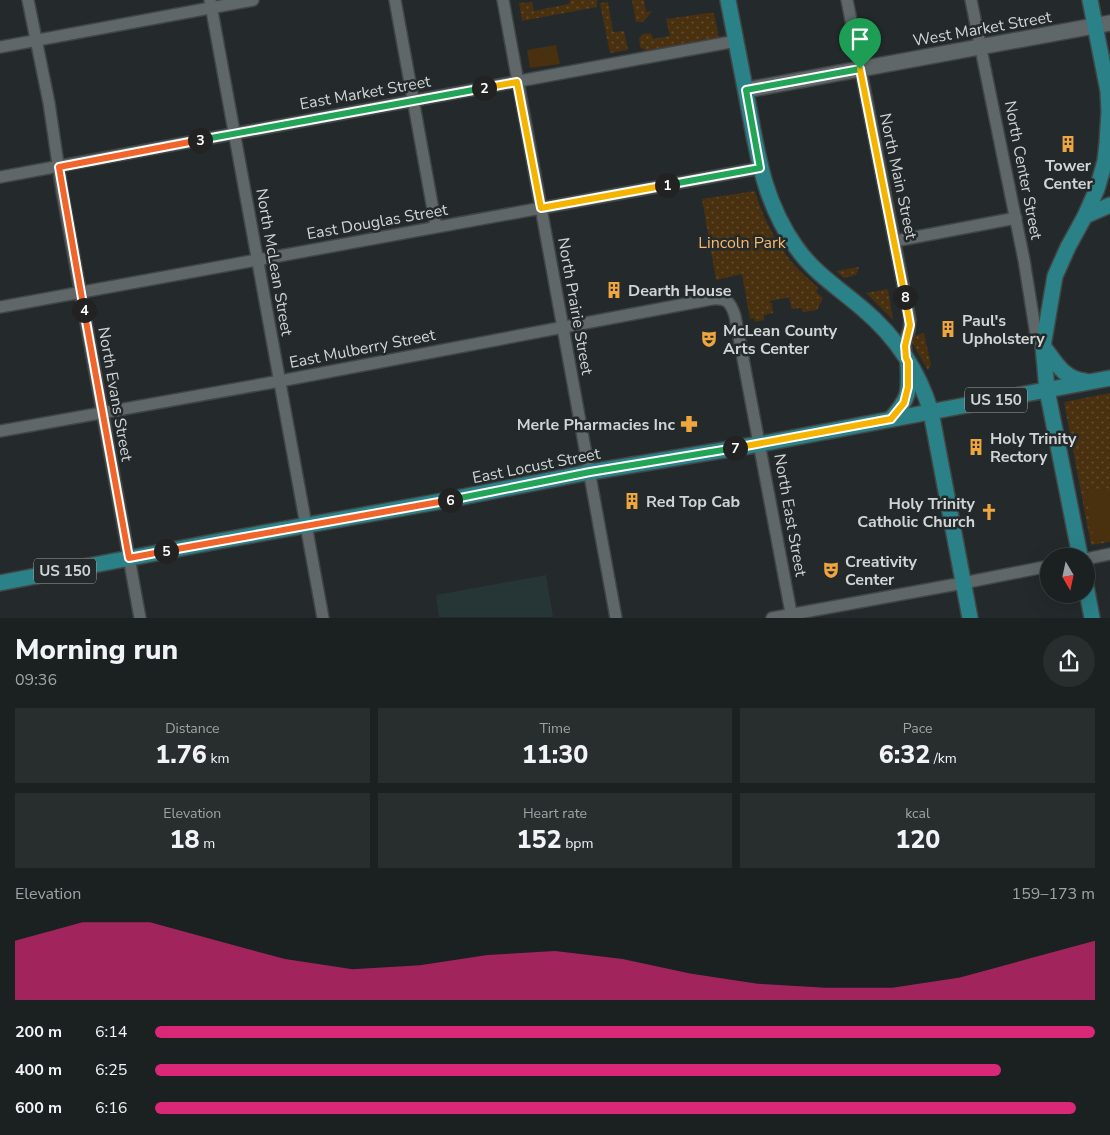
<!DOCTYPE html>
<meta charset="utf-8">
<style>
:root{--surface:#1b2020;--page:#282d2d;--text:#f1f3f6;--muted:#a0a3a5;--line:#393e3e;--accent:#db2777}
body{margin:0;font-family:"Nunito Sans",sans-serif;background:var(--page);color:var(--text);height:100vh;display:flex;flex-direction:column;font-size:19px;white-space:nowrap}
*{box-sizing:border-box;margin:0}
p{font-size:16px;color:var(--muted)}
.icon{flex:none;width:28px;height:28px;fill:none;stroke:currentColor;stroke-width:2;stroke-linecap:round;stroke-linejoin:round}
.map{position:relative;height:618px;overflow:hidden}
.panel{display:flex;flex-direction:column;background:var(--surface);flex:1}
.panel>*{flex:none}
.needle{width:32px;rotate:171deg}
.controls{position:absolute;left:1040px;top:548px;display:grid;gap:10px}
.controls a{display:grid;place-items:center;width:55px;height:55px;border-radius:50%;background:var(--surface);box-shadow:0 5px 20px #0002,0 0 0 1px var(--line);font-size:25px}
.pin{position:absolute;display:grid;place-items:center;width:42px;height:42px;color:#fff;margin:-51px -21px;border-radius:50% 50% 50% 0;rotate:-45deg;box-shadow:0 0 5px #0007}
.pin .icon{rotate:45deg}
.km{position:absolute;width:25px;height:25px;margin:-12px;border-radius:50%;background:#222;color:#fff;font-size:14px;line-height:25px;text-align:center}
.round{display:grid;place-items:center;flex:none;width:52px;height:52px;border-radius:26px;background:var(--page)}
.head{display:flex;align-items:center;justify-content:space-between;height:85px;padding:0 15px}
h1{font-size:28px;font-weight:800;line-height:38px}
.stats{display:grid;grid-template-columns:repeat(3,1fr);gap:8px;height:85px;padding:5px 15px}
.stats div{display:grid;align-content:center;border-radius:0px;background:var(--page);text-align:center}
.stats b{font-size:25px;font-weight:800}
.stats small{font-size:14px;font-weight:400}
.stats p{font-size:14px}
.chart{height:140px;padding:10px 15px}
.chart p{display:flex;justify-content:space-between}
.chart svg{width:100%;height:90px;margin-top:5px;fill:var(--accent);opacity:.7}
ul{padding:0 15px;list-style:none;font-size:16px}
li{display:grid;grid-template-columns:80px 60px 1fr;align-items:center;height:38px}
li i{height:12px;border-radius:6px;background:var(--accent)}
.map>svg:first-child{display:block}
.built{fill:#263536}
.grass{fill:url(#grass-dots)}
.garden{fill:#49300e}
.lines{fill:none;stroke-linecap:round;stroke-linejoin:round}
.minor-casing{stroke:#404545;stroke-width:14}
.tertiary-casing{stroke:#404545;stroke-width:18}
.primary-casing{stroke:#404545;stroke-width:18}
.minor{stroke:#606768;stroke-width:11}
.tertiary{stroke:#606768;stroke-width:15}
.primary{stroke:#2a8187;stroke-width:15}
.split-1-casing{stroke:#fff;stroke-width:10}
.split-2-casing{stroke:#fff;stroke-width:10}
.split-3-casing{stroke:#fff;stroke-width:10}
.split-4-casing{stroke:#fff;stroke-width:10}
.split-5-casing{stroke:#fff;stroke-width:10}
.split-6-casing{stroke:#fff;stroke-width:10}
.split-7-casing{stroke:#fff;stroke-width:10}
.split-8-casing{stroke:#fff;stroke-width:10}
.split-9-casing{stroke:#fff;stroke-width:10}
.split-1{stroke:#22a559;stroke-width:6}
.split-2{stroke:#f5b400;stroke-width:6}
.split-3{stroke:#22a559;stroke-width:6}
.split-4{stroke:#f0652b;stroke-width:6}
.split-5{stroke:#f0652b;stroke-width:6}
.split-6{stroke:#f0652b;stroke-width:6}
.split-7{stroke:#22a559;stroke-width:6}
.split-8{stroke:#f5b400;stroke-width:6}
.split-9{stroke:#f5b400;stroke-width:6}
.labels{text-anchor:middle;stroke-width:5;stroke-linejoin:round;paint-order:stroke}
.shield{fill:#242a2b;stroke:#9ca1a1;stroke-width:1}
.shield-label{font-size:15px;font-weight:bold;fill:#d0d4d4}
.street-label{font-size:16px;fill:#d0d4d4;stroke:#242a2b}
.poi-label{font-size:16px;font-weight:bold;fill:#d0d4d4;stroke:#242a2b;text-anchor:start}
.park-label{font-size:16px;fill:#fab967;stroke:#242a2b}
</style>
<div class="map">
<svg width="1110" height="618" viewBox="0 0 1110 618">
<defs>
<pattern id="grass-dots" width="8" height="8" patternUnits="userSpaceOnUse" patternTransform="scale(1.25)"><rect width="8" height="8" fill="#49300e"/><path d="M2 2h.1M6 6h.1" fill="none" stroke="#624d30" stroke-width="1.8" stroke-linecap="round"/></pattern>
</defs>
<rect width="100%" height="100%" fill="#242a2b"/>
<path class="built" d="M546,575L553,617H439L436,595Z"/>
<g class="grass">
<path d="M570,0H597V7L522,21L519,3L532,2L534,11L568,4L570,2Z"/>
<path d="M632,0H644L646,12L652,11L643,22H636Z"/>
<path d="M608,2L613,32L624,31L628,50L610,53L600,3Z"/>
<path d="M709,13H714L719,38L650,50H645L640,47L639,38L643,34L651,33L653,39L670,36L666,19Z"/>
<path d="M755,191C762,216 774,239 790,260C798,270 809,279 818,288L816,292L823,298L817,310L803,312L801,308L792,309L789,299L791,297L770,301V303H772L773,313L764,315V320L755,322L754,318L750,319L742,274L716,280L702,199Z"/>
<path d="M859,267L856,275L844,278L836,271Z"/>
<path d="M888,289L893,320L866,293Z"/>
<path d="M924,333L931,365L928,370L911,341L913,336Z"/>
<path d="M1110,393V542L1091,545L1064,402Z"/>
</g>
<g class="garden">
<path d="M556,45L560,64L530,68L527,50Z"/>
<path d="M1110,488V538L1094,541L1086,493Z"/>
</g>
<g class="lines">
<g class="minor-casing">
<g id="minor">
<path d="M28,0L49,103L62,191L140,618"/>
<path d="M210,0L323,618"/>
<path d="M395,0L436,226"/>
<path d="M503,0L616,618"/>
<path d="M847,0L910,320L909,330L905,341L906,358"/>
<path d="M971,0L1024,260L1036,335L1043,346"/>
<path d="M0,47L253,0"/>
<path d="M0,177L736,41"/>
<path d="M895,241L1016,218"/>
<path d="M0,307L760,168"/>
<path d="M0,431L280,381L712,299C727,297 731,303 735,316L792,618"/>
<path d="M1086,559L1110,554"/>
<path d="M772,618L963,583L1049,566"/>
</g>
</g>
<g class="tertiary-casing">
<path id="tertiary" d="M746,90L1110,23"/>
</g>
<g class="primary-casing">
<g id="primary">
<path d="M728,0C734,31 740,62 746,93C757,150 762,199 796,247C814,273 840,289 863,309C895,336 919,372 931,412L970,618"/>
<path d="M1085,216L1110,205"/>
<path d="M1043,346C1055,361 1063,379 1085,381"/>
<path d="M891,419C911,396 909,392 908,362"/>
<path d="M1080,556L1047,390L1043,346L1055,276L1068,247L1085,216L1097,189L1105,161L1107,143L1109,112L1108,91L1090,0"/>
<path d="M0,583L219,541L442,501L590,472L760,444L1110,378"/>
<path d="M1086,586L1092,618"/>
</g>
</g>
<use href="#minor" class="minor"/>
<use href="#tertiary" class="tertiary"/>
<use href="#primary" class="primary"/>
</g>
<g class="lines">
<g class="split-1-casing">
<path id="split-1" d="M667,185L760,168L746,90L860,69"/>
</g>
<g class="split-2-casing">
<path id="split-2" d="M484,88L517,82L541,208L667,185"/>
</g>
<g class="split-3-casing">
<path id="split-3" d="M200,140L484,88"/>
</g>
<g class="split-4-casing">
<path id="split-4" d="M84,310L59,167L200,140"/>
</g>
<g class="split-5-casing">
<path id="split-5" d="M84,310L129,558L166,551"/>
</g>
<g class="split-6-casing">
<path id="split-6" d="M166,551L450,500"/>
</g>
<g class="split-7-casing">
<path id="split-7" d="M450,500L590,472L735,448"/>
</g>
<g class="split-8-casing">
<path id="split-8" d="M735,448L891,419L904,403L908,387V362L906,358L905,346L910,325L905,297"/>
</g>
<g class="split-9-casing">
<path id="split-9" d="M860,69L905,297"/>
</g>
<use href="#split-1" class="split-1"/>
<use href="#split-2" class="split-2"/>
<use href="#split-3" class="split-3"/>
<use href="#split-4" class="split-4"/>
<use href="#split-5" class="split-5"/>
<use href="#split-6" class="split-6"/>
<use href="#split-7" class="split-7"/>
<use href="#split-8" class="split-8"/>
<use href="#split-9" class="split-9"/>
</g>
<defs>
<g id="building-bare" transform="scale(1.35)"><path d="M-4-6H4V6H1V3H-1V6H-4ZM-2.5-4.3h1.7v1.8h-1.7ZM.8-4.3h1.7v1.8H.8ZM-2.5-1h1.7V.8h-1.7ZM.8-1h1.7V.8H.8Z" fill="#f0a63f" stroke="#242a2b" stroke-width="2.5" paint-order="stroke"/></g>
<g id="theatre-bare" transform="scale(1.35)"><path d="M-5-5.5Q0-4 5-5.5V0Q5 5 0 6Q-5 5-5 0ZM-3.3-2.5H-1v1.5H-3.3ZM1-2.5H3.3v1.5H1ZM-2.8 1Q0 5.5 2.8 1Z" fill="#f0a63f" stroke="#242a2b" stroke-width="2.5" paint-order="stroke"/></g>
<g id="pharmacy-bare" transform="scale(1.35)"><path d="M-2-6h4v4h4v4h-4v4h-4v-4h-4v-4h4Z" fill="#f0a63f" stroke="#242a2b" stroke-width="2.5" paint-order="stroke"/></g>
<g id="church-bare" transform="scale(1.35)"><path d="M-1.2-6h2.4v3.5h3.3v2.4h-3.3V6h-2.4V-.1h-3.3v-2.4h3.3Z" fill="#f0a63f" stroke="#242a2b" stroke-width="2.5" paint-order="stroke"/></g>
</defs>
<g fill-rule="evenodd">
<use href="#building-bare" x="1068" y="144"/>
<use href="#building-bare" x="614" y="290"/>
<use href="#building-bare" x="948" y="329"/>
<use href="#theatre-bare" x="709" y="339"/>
<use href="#pharmacy-bare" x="689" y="424"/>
<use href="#building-bare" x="976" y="447"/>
<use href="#building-bare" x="632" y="501"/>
<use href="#church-bare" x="989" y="512"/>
<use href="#theatre-bare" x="831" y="570"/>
</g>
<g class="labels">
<g class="shield">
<rect x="965" y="387.5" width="62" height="25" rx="4"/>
<rect x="34" y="558.5" width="62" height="25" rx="4"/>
</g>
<g class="shield-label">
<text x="996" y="405">US 150</text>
<text x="65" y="576">US 150</text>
</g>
<g class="street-label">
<text transform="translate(982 28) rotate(-10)" y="6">West Market Street</text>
<text transform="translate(365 92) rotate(-10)" y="6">East Market Street</text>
<text transform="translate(1024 170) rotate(79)" y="6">North Center Street</text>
<text transform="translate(899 176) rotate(78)" y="6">North Main Street</text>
<text transform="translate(377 221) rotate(-10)" y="6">East Douglas Street</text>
<text transform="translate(275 262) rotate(80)" y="6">North McLean Street</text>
<text transform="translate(576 306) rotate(80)" y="6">North Prairie Street</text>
<text transform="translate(362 348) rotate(-11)" y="6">East Mulberry Street</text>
<text transform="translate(116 394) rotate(80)" y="6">North Evans Street</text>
<text transform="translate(536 465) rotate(-11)" y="6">East Locust Street</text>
<text transform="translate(791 515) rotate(80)" y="6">North East Street</text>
</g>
<g class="poi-label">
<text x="1068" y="171" text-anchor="middle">Tower<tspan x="1068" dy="18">Center</tspan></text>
<text x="628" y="296">Dearth House</text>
<text x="962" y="326">Paul's<tspan x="962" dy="18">Upholstery</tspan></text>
<text x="723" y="336">McLean County<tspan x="723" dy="18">Arts Center</tspan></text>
<text x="675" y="430" text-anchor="end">Merle Pharmacies Inc</text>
<text x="990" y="444">Holy Trinity<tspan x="990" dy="18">Rectory</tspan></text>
<text x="646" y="507">Red Top Cab</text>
<text x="975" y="509" text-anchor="end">Holy Trinity<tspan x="975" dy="18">Catholic Church</tspan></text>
<text x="845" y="567">Creativity<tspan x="845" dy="18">Center</tspan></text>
</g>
<g class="park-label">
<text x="742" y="248">Lincoln Park</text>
</g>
</g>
</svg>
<div class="controls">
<a><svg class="needle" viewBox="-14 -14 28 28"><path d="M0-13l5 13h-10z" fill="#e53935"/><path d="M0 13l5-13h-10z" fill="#a0a3a5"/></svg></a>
</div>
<div class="pin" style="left:860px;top:69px;background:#1e9e55"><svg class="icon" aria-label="arrive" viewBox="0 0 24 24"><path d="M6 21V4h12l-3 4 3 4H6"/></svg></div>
<b class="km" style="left:667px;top:185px">1</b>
<b class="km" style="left:484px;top:88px">2</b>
<b class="km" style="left:200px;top:140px">3</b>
<b class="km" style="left:84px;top:310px">4</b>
<b class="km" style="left:166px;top:551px">5</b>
<b class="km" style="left:450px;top:500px">6</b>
<b class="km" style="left:735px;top:448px">7</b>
<b class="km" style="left:905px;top:297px">8</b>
</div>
<section class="panel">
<div class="head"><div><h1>Morning run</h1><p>09:36</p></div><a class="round"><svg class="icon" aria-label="share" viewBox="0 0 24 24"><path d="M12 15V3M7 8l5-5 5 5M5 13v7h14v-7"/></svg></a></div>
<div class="stats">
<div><p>Distance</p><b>1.76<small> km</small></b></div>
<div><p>Time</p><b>11:30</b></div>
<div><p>Pace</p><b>6:32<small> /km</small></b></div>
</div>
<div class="stats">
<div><p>Elevation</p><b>18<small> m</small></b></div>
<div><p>Heart rate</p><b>152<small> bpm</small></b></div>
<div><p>kcal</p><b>120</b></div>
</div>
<div class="chart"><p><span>Elevation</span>159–173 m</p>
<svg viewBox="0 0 160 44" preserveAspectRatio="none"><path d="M0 44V15L10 6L20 6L30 15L40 24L50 29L60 27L70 22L80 20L90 24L100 31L110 36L120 38L130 38L140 33L150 24L160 15V44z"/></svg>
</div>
<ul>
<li><b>200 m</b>6:14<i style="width:100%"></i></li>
<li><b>400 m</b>6:25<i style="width:90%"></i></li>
<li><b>600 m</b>6:16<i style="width:98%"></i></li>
</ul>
</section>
